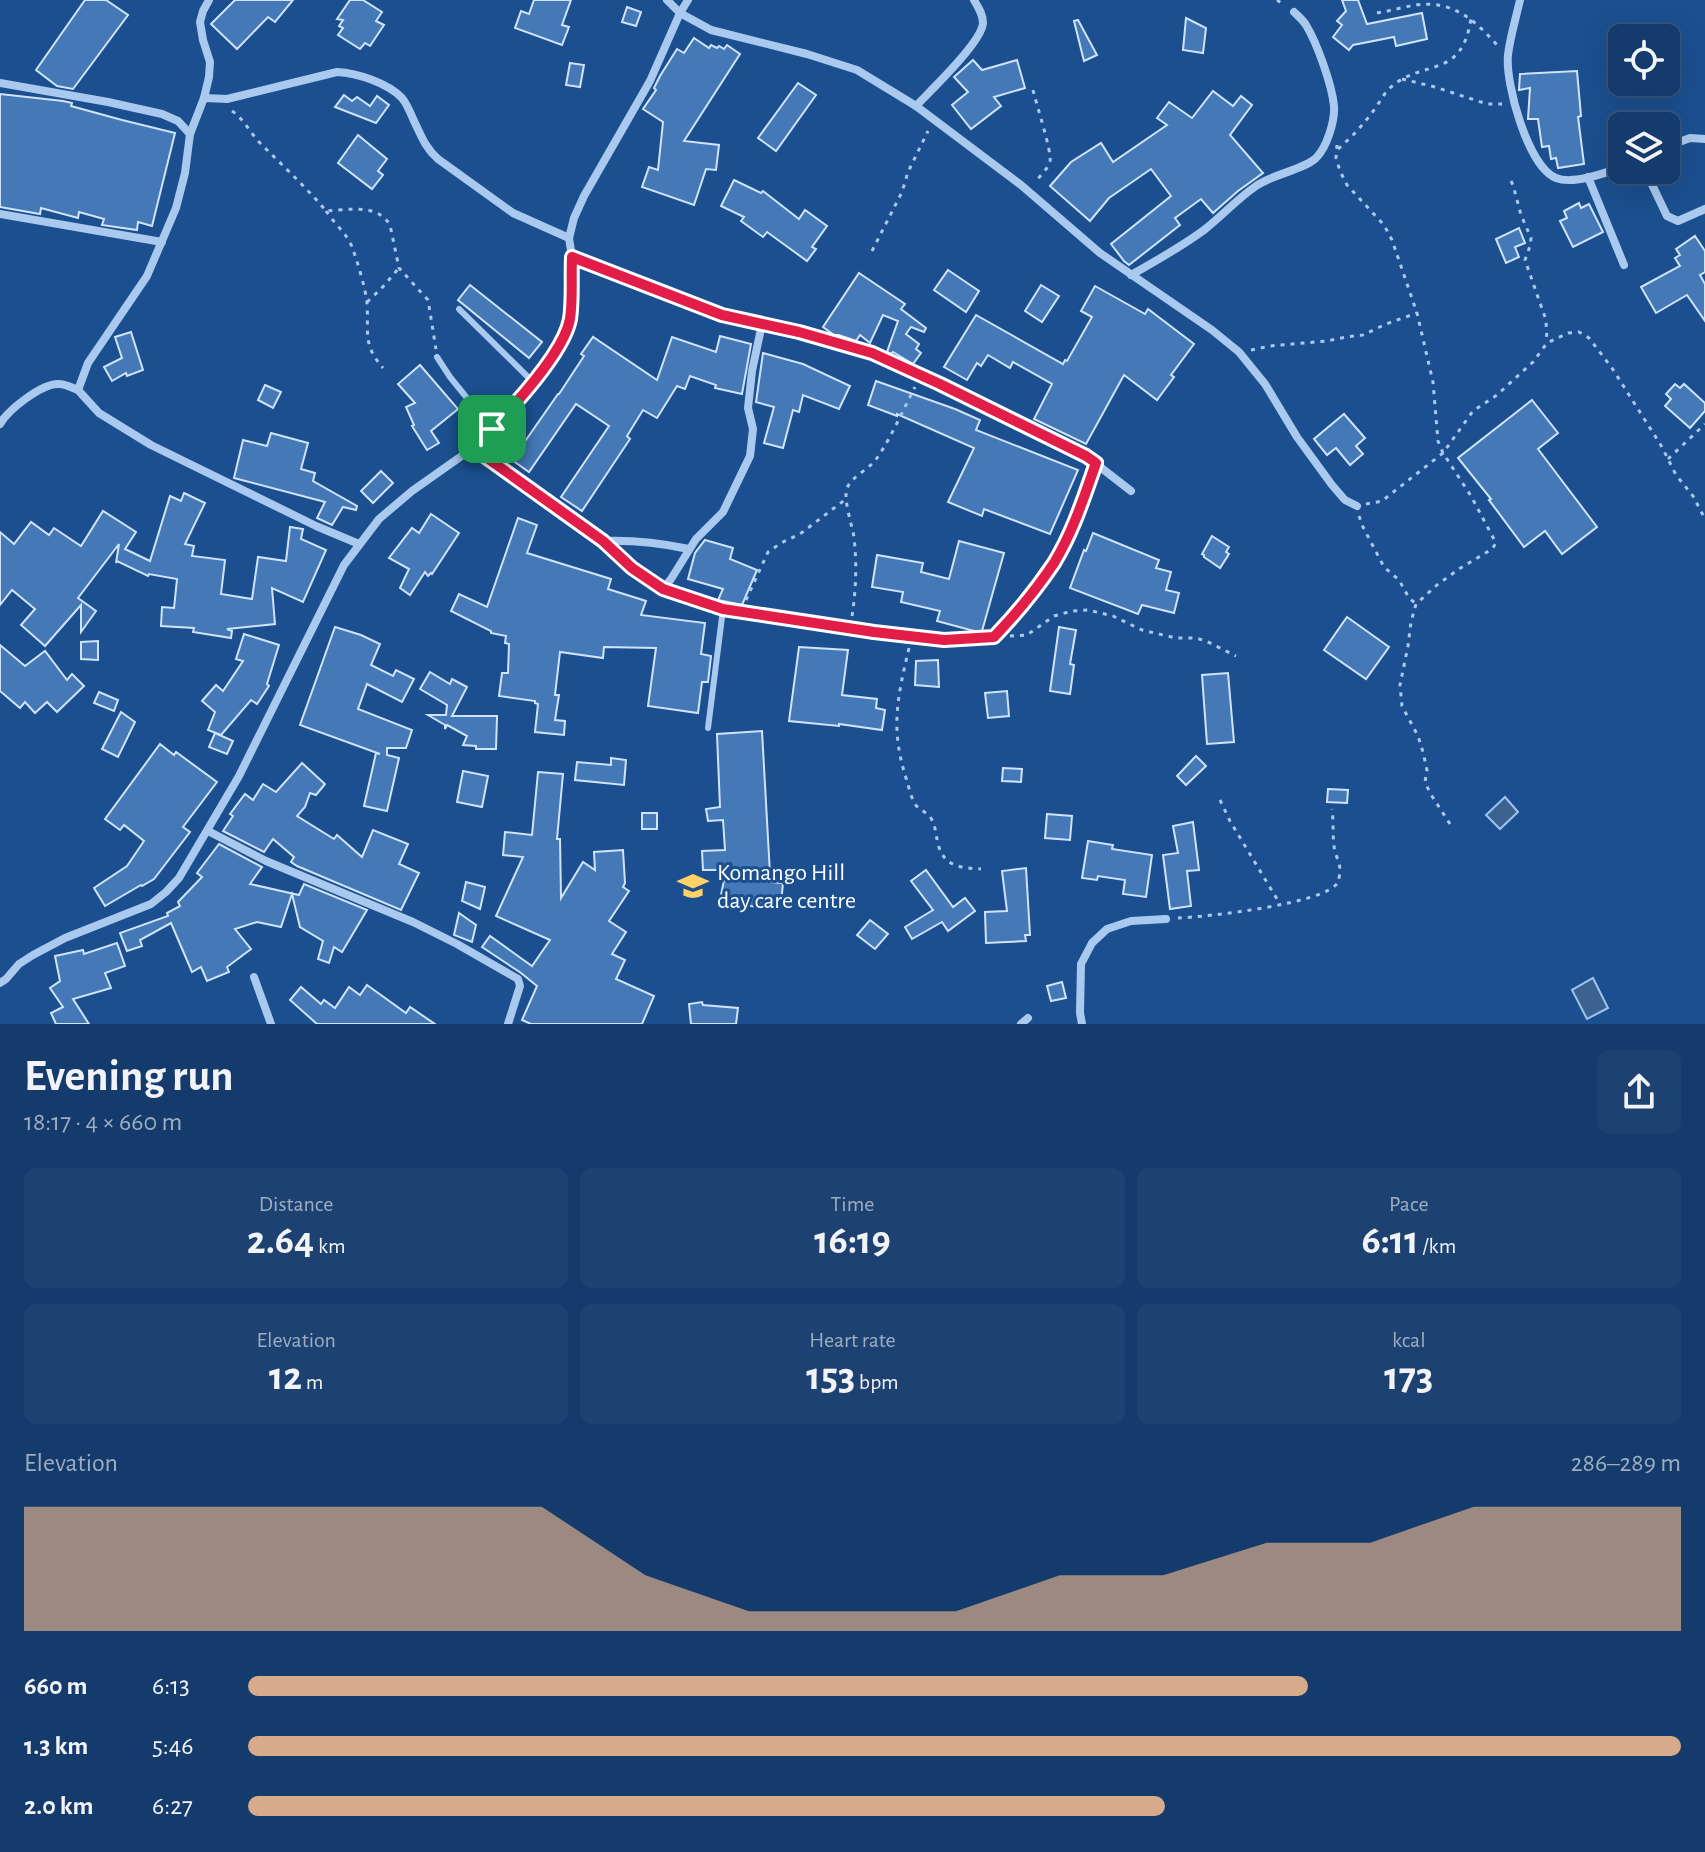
<!DOCTYPE html>
<meta charset="utf-8">
<style>
:root{--surface:#143b6b;--page:#1d4271;--text:#f1f3f6;--muted:#9dadc1;--line:#33557e;--accent:#d6ab8b}
body{margin:0;font-family:"Alegreya Sans",sans-serif;background:var(--page);color:var(--text);height:100vh;display:flex;flex-direction:column;font-size:30px;white-space:nowrap}
*{box-sizing:border-box;margin:0}
p{font-size:26px;color:var(--muted)}
.icon{flex:none;width:44px;height:44px;fill:none;stroke:currentColor;stroke-width:2;stroke-linecap:round;stroke-linejoin:round}
.map{position:relative;height:1024px;overflow:hidden}
.drawer{display:flex;flex-direction:column;background:var(--surface);flex:1}
.drawer>*{flex:none}
.buttons{position:absolute;left:1608px;top:24px;display:grid;gap:16px}
.buttons a{display:grid;place-items:center;width:72px;height:72px;border-radius:12px;background:var(--surface);box-shadow:0 8px 32px #0002,0 0 0 2px var(--line);font-size:40px}
.pin{position:absolute;display:grid;place-items:center;width:68px;height:68px;color:#fff;margin:-34px;border-radius:16px;box-shadow:0 4px 12px #0006}
.round{display:grid;place-items:center;flex:none;width:84px;height:84px;border-radius:12px;background:var(--page)}
.overview{display:flex;align-items:center;justify-content:space-between;height:136px;padding:0 24px}
h1{font-size:44px;font-weight:700;line-height:60px}
.stats{display:grid;grid-template-columns:repeat(3,1fr);gap:12px;height:136px;padding:8px 24px}
.stats div{display:grid;align-content:center;border-radius:12px;background:var(--page);text-align:center}
.stats b{font-size:40px;font-weight:700}
.stats small{font-size:22px;font-weight:400}
.stats p{font-size:22px}
.chart{height:224px;padding:16px 24px}
.chart p{display:flex;justify-content:space-between}
.chart svg{width:100%;height:144px;margin-top:8px;fill:var(--accent);opacity:.7}
ul{padding:0 24px;list-style:none;font-size:26px}
li{display:grid;grid-template-columns:128px 96px 1fr;align-items:center;height:60px}
li i{height:20px;border-radius:10px;background:var(--accent)}
.map>svg:first-child{display:block}
.water{fill:#3c6290;stroke:#9cc4f0;stroke-width:2}
.building{fill:#4478b7;stroke:#cfe3fa;stroke-width:2}
.lines{fill:none;stroke-linecap:round;stroke-linejoin:round}
.path{stroke:#a9c9ee;stroke-width:3;stroke-dasharray:4 6;stroke-linecap:butt}
.lane{stroke:#a9c9ee;stroke-width:6}
.street{stroke:#a9c9ee;stroke-width:8}
.route-casing{stroke:#fff;stroke-width:16}
.route{stroke:#e11d48;stroke-width:10}
.labels{text-anchor:middle;stroke-width:6;stroke-linejoin:round;paint-order:stroke}
.poi-label{font-size:24px;fill:#fff;stroke:#1b4f8f;text-anchor:start}
</style>
<div class="map">
<svg width="1705" height="1024" viewBox="0 0 1705 1024">
<rect width="100%" height="100%" fill="#1b4f8f"/>
<g class="water">
<path d="M1505,797L1518,812L1500,829L1486,815Z"/>
<path d="M1593,978L1608,1008L1587,1019L1572,990Z"/>
</g>
<g class="building">
<path d="M85,0H106L128,15L73,89L57,86L36,70Z"/>
<path d="M235,0H293L275,22L268,17L237,49L211,24Z"/>
<path d="M350,0H363L382,12L376,21L384,25L370,46L365,43L360,49L338,35L343,28L339,26L343,20L337,19Z"/>
<path d="M534,0H571L562,25L569,27L562,45L515,28L521,11L529,14Z"/>
<path d="M1342,0H1358L1367,24L1422,13L1427,39L1396,46L1394,37L1353,45L1349,50L1333,37L1342,25L1337,21L1346,11Z"/>
<path d="M627,7L641,12L636,26L622,22Z"/>
<path d="M1186,18L1206,28L1203,53L1183,50Z"/>
<path d="M1078,20L1097,55L1084,61L1074,21Z"/>
<path d="M694,38L709,48L711,45L717,48L719,46L724,49L727,45L740,54L684,141L719,145L716,170L706,169L694,205L642,187L649,167L658,170L663,122L643,109L656,90L654,88L660,76L677,49L684,53Z"/>
<path d="M973,60L982,70L1017,60L1025,88L994,97L1001,106L971,129L952,105L968,92L954,77Z"/>
<path d="M570,63L584,65L580,87L566,85Z"/>
<path d="M1577,71L1581,116L1578,117L1584,164L1558,168L1556,158L1551,159L1549,146L1542,147L1538,119H1528L1530,88L1519,90L1520,74Z"/>
<path d="M798,83L816,95L776,151L758,138Z"/>
<path d="M1213,91L1233,106L1241,96L1252,105L1230,135L1263,173L1238,191L1213,213L1201,199L1175,218L1180,225L1129,265L1124,261L1111,244L1171,196L1151,169L1109,198L1090,221L1050,186L1071,162L1101,143L1113,162L1167,125L1157,118L1169,102L1192,118Z"/>
<path d="M0,94L63,101L72,103L71,106L122,120L175,133L152,226L138,222L137,230L102,225L104,219L79,212L78,218L41,208L40,214L0,207Z"/>
<path d="M344,95L352,101L357,97L370,106L377,96L389,105L376,123L335,107Z"/>
<path d="M358,135L387,159L378,171L383,175L372,189L338,163Z"/>
<path d="M734,180L761,193L763,191L799,219L805,210L827,226L812,247L816,249L807,261L767,232L763,237L741,221L744,217L721,206Z"/>
<path d="M1579,203L1581,208L1589,204L1603,232L1573,247L1560,221L1567,218L1564,211Z"/>
<path d="M1519,228L1525,243L1515,247L1519,257L1506,263L1496,239Z"/>
<path d="M1695,236L1705,251V272L1700,275L1705,284V321L1687,295L1656,313L1641,287L1680,266L1675,258L1680,255L1676,249Z"/>
<path d="M948,270L979,291L966,312L934,290Z"/>
<path d="M859,273L905,304L901,309L926,328L924,332L911,327L906,334L919,344L916,349L921,353L913,364L893,352L891,354L887,352L898,321L883,315L870,343L860,335L856,341L839,335H834L823,327Z"/>
<path d="M470,285L542,342L529,358L458,300Z"/>
<path d="M1041,285L1059,296L1042,322L1025,311Z"/>
<path d="M1095,286L1145,314L1148,309L1194,344L1171,375L1174,377L1157,400L1124,375L1086,444L1034,419L1052,384L1013,362L1010,368L988,355L981,366L977,363L967,380L944,367L976,315L1063,364L1065,360L1067,361L1092,317L1081,311Z"/>
<path d="M131,332L143,370L127,376L126,373L112,381L104,367L122,358L115,337Z"/>
<path d="M720,336L751,344L742,394L715,388L716,385L690,376L685,389L677,386L657,418L643,410L627,436L630,439L582,511L561,497L609,426L576,404L529,472L512,460L558,394H559L584,356L581,354L593,337L657,380L672,337L716,352Z"/>
<path d="M763,353L803,364L850,386L839,409L803,395L799,412L793,410L783,448L764,443L774,407L756,402Z"/>
<path d="M420,365L458,409L431,431L439,443L427,450L412,426L414,425L406,407L415,403L398,384Z"/>
<path d="M876,381L955,409L980,420L976,430L1078,470L1050,534L984,509L982,516L948,502L974,448L897,414V416L868,405Z"/>
<path d="M1675,384L1680,388L1684,384L1705,403V411L1690,428L1665,406L1671,399L1666,394Z"/>
<path d="M265,385L281,392L273,408L258,400Z"/>
<path d="M1532,400L1558,433L1538,449L1597,527L1562,554L1545,531L1524,547L1489,500L1491,499L1458,458Z"/>
<path d="M1344,414L1365,438L1356,446L1363,454L1350,465L1336,448L1327,455L1314,439Z"/>
<path d="M271,433L308,443L301,469L315,473L313,481L357,506L356,510L343,507L332,525L317,518L325,502L234,478L243,440L267,446Z"/>
<path d="M381,471L393,483L373,503L361,491Z"/>
<path d="M184,493L205,503L185,544L194,546L192,556L225,560L221,594L252,599L258,557L286,561L290,527L303,529L301,539L326,550L303,602L272,588L275,624L227,629L232,631L231,638L193,632L194,628L161,626L162,607L174,608L177,579L149,574L148,576L117,561L116,563L119,544L78,598L96,611L81,632V605L45,646L21,625L35,609L12,590L0,605V532L14,544L31,522L49,535L54,528L81,546L103,511L136,532L125,549L150,561L170,496L181,501Z"/>
<path d="M431,514L459,533L432,574L431,573L428,576L425,572L410,595L400,588L409,569L389,558L412,528L419,533Z"/>
<path d="M518,518L537,525L527,553L611,579L608,589L646,601L641,615L705,623L701,654L711,656L708,682H702L698,713L648,706L656,648L604,647L603,658L560,652L555,695H559L555,720L565,721L564,735L535,732L538,704L535,703V701L499,696L502,673H508L509,644L505,643L506,636L491,633V631L451,611L459,594L487,607Z"/>
<path d="M1093,533L1159,560L1156,568L1171,572L1166,590L1179,593L1174,613L1142,605L1138,614L1070,588L1084,550L1086,551Z"/>
<path d="M1212,536L1229,547L1226,552L1229,554L1220,568L1204,557V555L1202,554Z"/>
<path d="M705,540L733,548L730,559L757,570L742,605L718,600L723,589L688,579L695,553Z"/>
<path d="M959,541L1004,553L982,631H974L937,621L940,611L901,602L903,592L872,587L877,555L923,563L921,572L949,579Z"/>
<path d="M1347,617L1389,647L1366,679L1324,650Z"/>
<path d="M335,627L361,635L380,644L371,665L393,676L396,670L414,679L402,702L367,684L358,709L412,730L406,748H387V755L399,758L387,811L364,806L376,753L380,754L300,725Z"/>
<path d="M1059,627L1076,630L1070,664L1074,665L1070,694L1050,691Z"/>
<path d="M244,634L279,645L267,684L269,686L257,704L251,700L221,735L208,730L215,712L202,701L216,685L223,691L243,661L236,659Z"/>
<path d="M98,641V660L81,659V642Z"/>
<path d="M0,645L25,666L45,651L67,680L72,674L84,686L57,712L47,702L35,713L25,702L20,708L0,691Z"/>
<path d="M799,647L848,650L842,695L877,699L876,708L885,710L882,730L839,724V726L789,721Z"/>
<path d="M938,660L939,687L915,685L916,661Z"/>
<path d="M430,672L450,684L452,679L467,687L452,716H497L496,749H476V746L463,745L467,736L447,725L445,729V725L428,715H446L447,705L420,689Z"/>
<path d="M1228,673L1234,742L1207,744L1202,675Z"/>
<path d="M1007,691L1009,716L988,718L985,693Z"/>
<path d="M99,692L118,700L114,711L94,703Z"/>
<path d="M121,712L135,722L118,757L102,749Z"/>
<path d="M762,731L770,874L774,875L772,882L783,883L781,904L768,903L767,909L720,900L726,870H703L702,851L725,850L723,820L708,821L706,809L720,807L717,734Z"/>
<path d="M215,733L233,741L227,754L209,747Z"/>
<path d="M160,744L174,755L176,752L217,782L183,827L190,832L154,879L142,886L141,885L105,906L94,888L127,866L144,841L124,825L120,830L105,819Z"/>
<path d="M1196,756L1206,766L1186,785L1177,776Z"/>
<path d="M611,758L626,760L624,785L575,780L577,762L611,765Z"/>
<path d="M302,763L325,784L316,795L310,793L305,807L297,816L334,839L337,835L362,857L373,830L408,844L399,864L419,873L401,910L297,866L291,862L294,857L273,839L264,852L223,831L233,816L230,814L245,794L253,800L263,784L276,792Z"/>
<path d="M1003,768L1022,769L1021,782L1002,781Z"/>
<path d="M463,771L488,776L482,807L457,802Z"/>
<path d="M538,772L563,774L557,839H560L561,898L583,862L595,870L594,852L623,850L625,883L623,887L629,891L609,921L626,932L612,954L625,960L616,979L654,996L642,1024H531L522,1020L537,986L521,973L482,947L490,936L532,966L550,940L496,916L523,857L503,855L505,832L532,835Z"/>
<path d="M1328,789L1348,790L1347,803L1327,802Z"/>
<rect x="642" y="813" width="15" height="16"/>
<path d="M1047,814L1072,816L1070,840L1045,838Z"/>
<path d="M1193,822L1199,870L1187,871L1191,906L1170,909L1163,855L1178,853L1173,826Z"/>
<path d="M1088,841L1113,845L1112,849L1152,855L1146,897L1123,894L1125,880L1098,876L1097,880L1082,878Z"/>
<path d="M219,844L262,867L250,884L299,895L304,884L367,910L342,952L334,947L329,963L318,959L323,941L300,927L292,894L281,927L257,922L235,929L251,949L227,967L229,972L207,981L201,967L192,972L171,923L140,940L142,946L127,951L120,933L168,916L167,913L180,906L178,902L202,877L197,873Z"/>
<path d="M1026,868L1030,935H1025L1026,941L986,943L985,912L1007,911L1002,871Z"/>
<path d="M926,870L953,907L965,898L975,911L948,931L942,922L912,939L905,927L933,910L911,881Z"/>
<path d="M466,882L485,887L480,909L462,901Z"/>
<path d="M459,913L476,925L472,942L454,935Z"/>
<path d="M870,920L888,934L875,949L857,935Z"/>
<path d="M117,943L125,966L105,973L111,988L73,999L89,1024H56L51,1013L63,1007L50,988L60,981L55,956L83,950L84,954Z"/>
<path d="M1062,982L1066,998L1051,1001L1047,986Z"/>
<path d="M367,985L406,1013L410,1007L435,1024H317L290,1000L301,987L321,1004L324,1000L335,1008L349,987L360,995Z"/>
<path d="M702,1002L703,1005L738,1008L736,1024H691L689,1004Z"/>
</g>
<g class="lines">
<g class="path">
<path d="M1277,0L1284,5"/>
<path d="M1377,13C1390,11 1403,7 1415,5C1452,0 1474,19 1497,45"/>
<path d="M1402,79L1435,87L1487,104H1502"/>
<path d="M1033,90C1036,103 1052,152 1050,161C1048,169 1040,176 1035,182"/>
<path d="M232,111C244,119 250,133 261,144C283,166 306,187 326,211C348,210 377,203 390,225L399,268L428,300L436,349"/>
<path d="M1337,145L1336,158L1340,171L1347,185L1384,225L1392,240L1417,313L1433,382L1438,441L1443,453L1471,496L1496,543L1492,549L1459,569L1437,585L1416,604L1411,622L1408,646L1400,685L1402,706L1418,736L1423,752L1427,770L1425,782L1430,793L1450,824"/>
<path d="M1338,149C1353,136 1365,123 1376,107C1381,100 1385,92 1391,87C1425,58 1462,80 1471,18"/>
<path d="M1511,181L1513,185L1521,215L1531,238L1530,246L1525,260L1546,320L1547,343"/>
<path d="M326,211C334,223 347,234 352,247C357,260 366,290 367,303C369,332 362,344 383,368"/>
<path d="M872,251L902,192L908,172L928,131"/>
<path d="M367,302L381,289L399,268"/>
<path d="M1251,350L1270,346L1327,341L1346,337L1363,335L1386,324L1417,313"/>
<path d="M1668,459L1705,424"/>
<path d="M1366,504L1382,501L1443,453L1473,411L1497,395L1533,362L1547,343L1568,333L1579,332L1589,338L1612,368L1662,447L1676,475L1693,496L1705,519"/>
<path d="M1359,516L1363,527L1384,567L1399,580L1409,598L1415,603"/>
<path d="M746,600L768,552L781,543L800,534L846,499"/>
<path d="M852,616C856,590 857,564 854,537C852,525 843,499 847,488C852,476 870,469 877,458C892,436 903,410 915,387"/>
<path d="M1010,636L1027,635L1054,616L1072,611L1088,610L1113,616L1142,630L1176,638H1196L1206,641L1236,656"/>
<path d="M909,648C897,699 890,730 907,781C909,788 911,797 915,804C920,811 928,812 932,820C936,828 936,836 938,844C944,867 961,868 981,869"/>
<path d="M1220,800L1230,821L1280,904"/>
<path d="M1178,918C1204,917 1327,904 1338,882C1339,879 1340,873 1340,870C1340,864 1337,858 1335,852C1332,838 1334,823 1332,809"/>
</g>
<g class="lane">
<path d="M459,309L533,382"/>
<path d="M437,357L450,377L492,429"/>
<path d="M708,728L723,609"/>
</g>
<g class="street">
<path d="M209,0L203,11L200,22L203,40L210,62L209,77L204,98L190,134L185,173L176,208L147,276L88,363L78,390L99,413L151,445L316,526L359,544"/>
<path d="M667,0L680,13L711,30L807,54L857,70L916,106L1021,185L1100,253L1212,330L1239,352L1265,384L1297,437L1332,485L1345,500L1357,506"/>
<path d="M1520,0C1516,18 1510,37 1508,55C1505,83 1528,167 1556,178C1573,185 1605,173 1622,167"/>
<path d="M0,83L108,102L162,114L178,121L190,134"/>
<path d="M204,98L227,99L337,72C357,73 388,83 402,98C407,104 411,114 414,121C421,135 425,148 438,159L513,213L569,238"/>
<path d="M916,106C930,91 982,42 983,23C983,14 978,7 974,0"/>
<path d="M1666,147L1690,138L1705,139"/>
<path d="M1645,170L1667,216L1678,221L1705,209"/>
<path d="M1588,177L1624,265"/>
<path d="M0,214L162,242"/>
<path d="M572,257L722,315L799,332L872,353L940,384L1086,456L1131,491"/>
<path d="M1131,275C1156,261 1181,247 1204,230C1222,216 1237,199 1256,186C1273,174 1303,170 1316,158C1327,147 1335,121 1334,106C1332,85 1317,43 1306,25C1303,20 1298,16 1294,12"/>
<path d="M0,424C8,410 42,383 59,384C65,384 73,388 78,390"/>
<path d="M473,448L603,541L632,568L663,589L723,609L874,632L944,640L994,637C1016,614 1036,590 1054,563C1073,532 1084,497 1096,463"/>
<path d="M604,541C633,540 660,543 689,549"/>
<path d="M663,589L671,579L696,539L723,512L750,456L753,429L748,408L752,371L762,324"/>
<path d="M208,831L266,861L413,922L457,944L518,979L520,986L508,1024"/>
<path d="M254,977L271,1024"/>
<path d="M0,983L6,979L19,964L33,955L65,938L151,904L166,892L179,878L239,776L344,565L379,519L412,491L473,448L492,429L560,347L570,320L572,257L569,238L574,218L584,196L650,81L680,13L688,0"/>
<path d="M1021,1024L1028,1018"/>
<path d="M1082,1024L1080,1013L1081,964L1092,943L1107,929L1131,921L1166,919"/>
</g>
</g>
<g class="lines">
<g class="route-casing">
<path id="route" d="M572,257L722,315L799,332L872,353L940,384L1086,456L1096,463C1084,497 1073,532 1054,563C1036,590 1016,614 994,637L944,640L874,632L723,609L663,589L632,568L603,541L473,448C500,421 563,357 570,319C573,300 571,277 572,257Z"/>
</g>
<use href="#route" class="route"/>
</g>
<defs>
<g id="school-bare" transform="scale(2.4)"><path d="M0-5L7-2L0 1L-7-2ZM-4 1L0 2.5L4 1V4Q0 6-4 4Z" fill="#ffd166" stroke="#1b4f8f" stroke-width="2.5" paint-order="stroke"/></g>
</defs>
<g fill-rule="evenodd">
<use href="#school-bare" x="693" y="886"/>
</g>
<g class="labels">
<g class="poi-label">
<text x="717" y="880">Komango Hill<tspan x="717" dy="28">day care centre</tspan></text>
</g>
</g>
</svg>
<div class="buttons">
<a><svg class="icon" aria-label="locate" viewBox="0 0 24 24"><circle cx="12" cy="12" r="6"/><path d="M12 2v4M12 18v4M2 12h4M18 12h4"/></svg></a>
<a><svg class="icon" aria-label="layers" viewBox="0 0 24 24"><path d="M12 4l9 5-9 5-9-5zM3 14l9 5 9-5"/></svg></a>
</div>
<div class="pin" style="left:492px;top:429px;background:#1e9e55"><svg class="icon" aria-label="arrive" viewBox="0 0 24 24"><path d="M6 21V4h12l-3 4 3 4H6"/></svg></div>
</div>
<section class="drawer">
<div class="overview"><div><h1>Evening run</h1><p>18:17 · 4 × 660 m</p></div><a class="round"><svg class="icon" aria-label="share" viewBox="0 0 24 24"><path d="M12 15V3M7 8l5-5 5 5M5 13v7h14v-7"/></svg></a></div>
<div class="stats">
<div><p>Distance</p><b>2.64<small> km</small></b></div>
<div><p>Time</p><b>16:19</b></div>
<div><p>Pace</p><b>6:11<small> /km</small></b></div>
</div>
<div class="stats">
<div><p>Elevation</p><b>12<small> m</small></b></div>
<div><p>Heart rate</p><b>153<small> bpm</small></b></div>
<div><p>kcal</p><b>173</b></div>
</div>
<div class="chart"><p><span>Elevation</span>286–289 m</p>
<svg viewBox="0 0 160 44" preserveAspectRatio="none"><path d="M0 44V6L10 6L20 6L30 6L40 6L50 6L60 27L70 38L80 38L90 38L100 27L110 27L120 17L130 17L140 6L150 6L160 6V44z"/></svg>
</div>
<ul>
<li><b>660 m</b>6:13<i style="width:74%"></i></li>
<li><b>1.3 km</b>5:46<i style="width:100%"></i></li>
<li><b>2.0 km</b>6:27<i style="width:64%"></i></li>
</ul>
</section>
